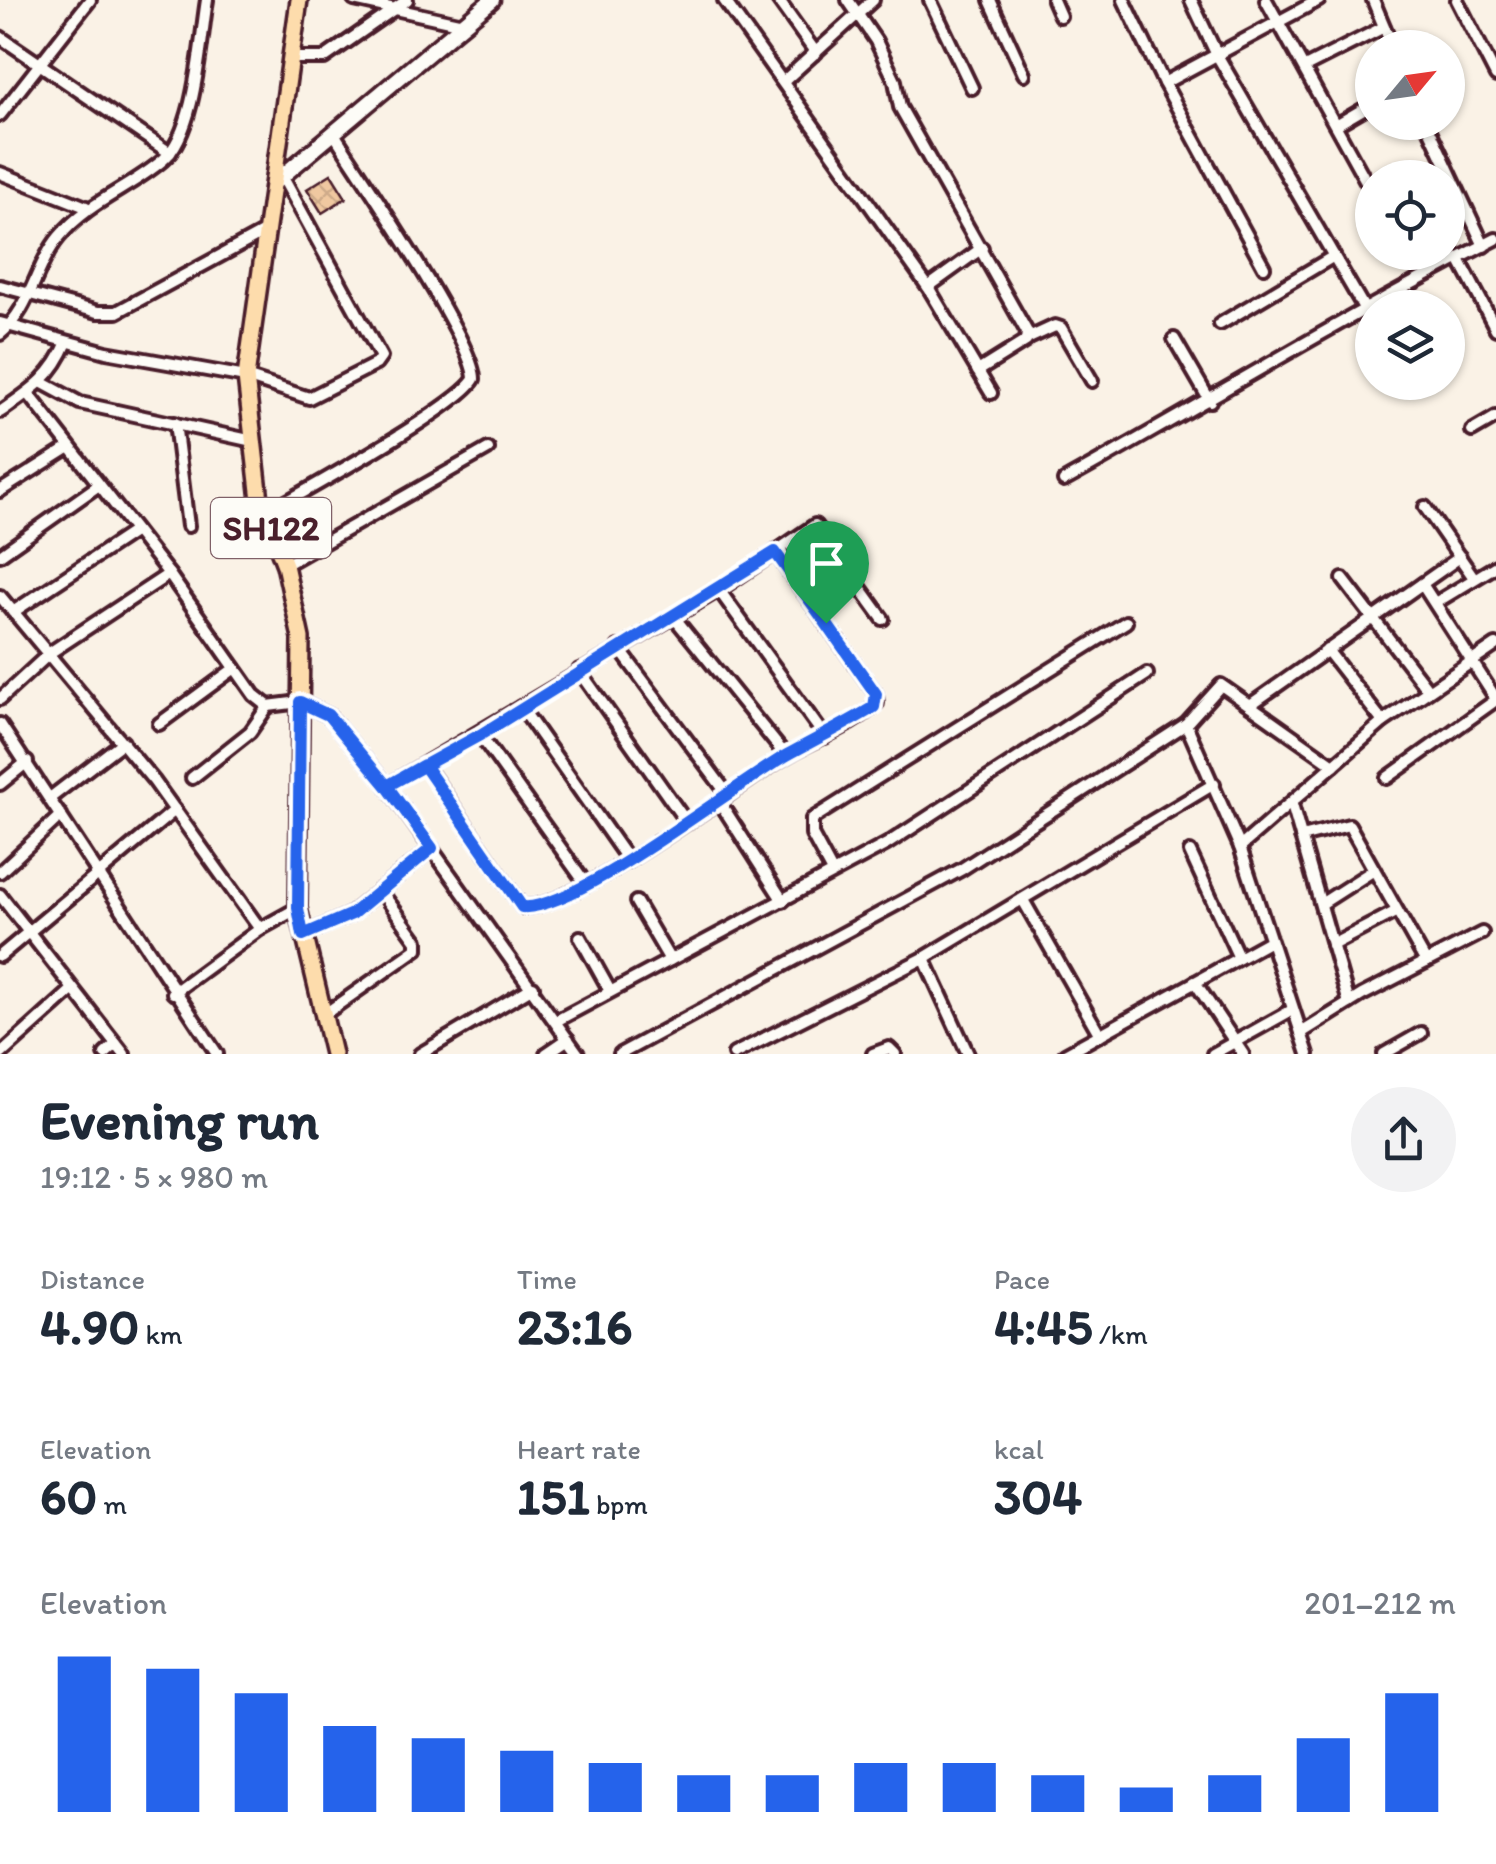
<!DOCTYPE html>
<meta charset="utf-8">
<style>
:root{--surface:#fff;--page:#f2f2f3;--text:#1f2937;--muted:#747a83;--accent:#2563eb}
body{margin:0;font-family:Itim,sans-serif;background:var(--page);color:var(--text);height:100vh;display:flex;flex-direction:column;font-size:38px;white-space:nowrap}
*{box-sizing:border-box;margin:0}
p{font-size:32px;color:var(--muted)}
.icon{flex:none;width:55px;height:55px;fill:none;stroke:currentColor;stroke-width:2;stroke-linecap:round;stroke-linejoin:round}
.map{position:relative;height:1054px;overflow:hidden}
.side{display:flex;flex-direction:column;background:var(--surface);flex:1}
.side>*{flex:none}
.needle{width:65px;rotate:61deg}
.fabs{position:absolute;left:1355px;top:30px;display:grid;gap:20px}
.fabs a{display:grid;place-items:center;width:110px;height:110px;border-radius:50%;background:var(--surface);box-shadow:0 2px 8px #0004;font-size:50px}
.pin{position:absolute;display:grid;place-items:center;width:85px;height:85px;color:#fff;margin:-102px -42px;border-radius:50% 50% 50% 0;rotate:-45deg;box-shadow:0 0 10px #0007}
.pin .icon{rotate:45deg}
.round{display:grid;place-items:center;flex:none;width:105px;height:105px;border-radius:52px;background:var(--page)}
.summary{display:flex;align-items:center;justify-content:space-between;height:170px;padding:0 40px}
h1{font-size:55px;font-weight:800;line-height:75px}
.figures{display:grid;grid-template-columns:repeat(3,1fr);gap:15px;height:170px;padding:10px 40px}
.figures div{display:grid;align-content:center}
.figures b{font-size:50px;font-weight:800}
.figures small{font-size:28px;font-weight:400}
.figures p{font-size:28px}
.chart{height:280px;padding:20px 40px}
.chart p{display:flex;justify-content:space-between}
.chart svg{width:100%;height:180px;margin-top:10px;stroke:var(--accent);stroke-width:6}
.map>svg:first-child{display:block}
.building{fill:url(#building-cross-hatch);stroke:#4a1f2b;stroke-width:2.5}
.lines{fill:none;stroke-linecap:round;stroke-linejoin:round}
.street-casing{stroke:#4a1f2b;stroke-width:18}
.secondary-casing{stroke:#4a1f2b;stroke-width:21}
.primary-casing{stroke:#4a1f2b;stroke-width:22}
.street{stroke:#fdfcf7;stroke-width:10}
.secondary{stroke:#fdfcf7;stroke-width:14}
.primary{stroke:#fddcac;stroke-width:15}
.route-casing{stroke:#fff;stroke-width:20}
.route{stroke:#2563eb;stroke-width:12}
.labels{text-anchor:middle;stroke-width:8;stroke-linejoin:round;paint-order:stroke}
.shield{fill:#fdfcf7;stroke:#806168;stroke-width:2.5}
.shield-label{font-size:35px;font-weight:bold;fill:#4a1f2b}
</style>
<div class="map">
<svg width="1496" height="1054" viewBox="0 0 1496 1054">
<defs>
<pattern id="building-cross-hatch" width="8" height="8" patternUnits="userSpaceOnUse" patternTransform="scale(2.5)"><rect width="8" height="8" fill="#f0c8a0"/><path d="M0 0l8 8M0 8l8-8" fill="none" stroke="#cfab8a"/></pattern>
</defs>
<rect width="100%" height="100%" fill="#faf2e6"/>
<filter id="ink" filterUnits="userSpaceOnUse"><feTurbulence type="fractalNoise" baseFrequency=".01" numOctaves="2"/><feDisplacementMap in="SourceGraphic" scale="20" xChannelSelector="R" yChannelSelector="G"/><feConvolveMatrix kernelMatrix="1 2 1 2 8 2 1 2 1" color-interpolation-filters="sRGB"/></filter>
<g filter="url(#ink)">
<path class="building" d="M331,174L346,198L322,213L307,189Z"/>
<g class="lines">
<g class="street-casing">
<g id="street">
<path d="M354,0L463,24"/>
<path d="M724,0L928,287L991,393"/>
<path d="M778,0L816,53"/>
<path d="M848,0L876,41L895,81L900,107L1027,332L1026,341L978,371"/>
<path d="M930,0L972,88"/>
<path d="M990,0L1024,74"/>
<path d="M1053,0L1060,16"/>
<path d="M1124,0L1164,83L1264,267"/>
<path d="M1191,0L1217,55L1364,308"/>
<path d="M1266,0L1372,192"/>
<path d="M1373,0L1393,48"/>
<path d="M1457,0L1496,76"/>
<path d="M0,37L170,153"/>
<path d="M294,58H324L407,0"/>
<path d="M1305,67L1384,27"/>
<path d="M783,82L873,0"/>
<path d="M1164,83L1319,0"/>
<path d="M0,115L90,0"/>
<path d="M1426,122L1484,246"/>
<path d="M1336,125L1372,104"/>
<path d="M0,173L86,207"/>
<path d="M1459,259L1496,329"/>
<path d="M0,286L98,312H117L266,231"/>
<path d="M928,287L982,248"/>
<path d="M0,323L106,352L246,377L309,398L376,364L381,357L282,176"/>
<path d="M1220,324L1334,256"/>
<path d="M0,334C31,309 35,266 59,237C89,201 129,189 163,160C196,132 200,42 207,0"/>
<path d="M1029,338L1055,326L1061,328L1092,381"/>
<path d="M1174,339L1210,401"/>
<path d="M43,383L80,403L253,441"/>
<path d="M28,393L169,574L254,695L268,706L300,702L328,715L384,782L578,1054"/>
<path d="M0,412C30,391 52,378 67,342"/>
<path d="M175,423L188,526"/>
<path d="M1472,431L1496,417"/>
<path d="M1064,481C1208,401 1349,314 1496,239"/>
<path d="M0,491L68,448"/>
<path d="M1425,507L1474,578"/>
<path d="M265,514C303,492 458,407 474,379C474,340 360,175 333,132"/>
<path d="M0,555L99,485"/>
<path d="M285,565L488,449"/>
<path d="M1343,579L1428,690"/>
<path d="M1422,584L1496,699"/>
<path d="M719,590L825,737"/>
<path d="M0,596L154,781L260,929"/>
<path d="M1435,603L1496,566"/>
<path d="M13,612L135,531"/>
<path d="M673,616L786,756"/>
<path d="M618,647L728,795"/>
<path d="M1327,650L1383,722"/>
<path d="M579,670L687,823"/>
<path d="M0,699L51,652L169,574"/>
<path d="M1250,705L1460,557"/>
<path d="M521,707L628,860"/>
<path d="M0,724L217,1054"/>
<path d="M159,724L235,668"/>
<path d="M1186,724L1240,847L1308,1054"/>
<path d="M480,735L586,884"/>
<path d="M425,765L522,907C572,911 734,788 783,758C814,739 851,728 877,703L876,694L775,552"/>
<path d="M192,778L250,732L268,706"/>
<path d="M1387,778L1496,700"/>
<path d="M0,784L27,762"/>
<path d="M387,786L719,590L815,525L883,619"/>
<path d="M50,798L123,742"/>
<path d="M719,801L783,901"/>
<path d="M1292,805L1349,1003"/>
<path d="M1301,837L1349,825L1426,962"/>
<path d="M1240,847L1383,722L1496,645"/>
<path d="M1190,852L1239,958"/>
<path d="M0,872L61,815"/>
<path d="M832,872L812,835V819L1126,622"/>
<path d="M0,895L124,1054"/>
<path d="M1023,900L1100,1035"/>
<path d="M636,902L670,960"/>
<path d="M1321,904L1374,870"/>
<path d="M303,935L351,914L432,848"/>
<path d="M580,937L610,991"/>
<path d="M1332,945L1397,911"/>
<path d="M0,956L175,810"/>
<path d="M924,958L968,1054"/>
<path d="M1195,982L1243,1054"/>
<path d="M173,993L260,929L298,908"/>
<path d="M322,1016L417,949V941L380,890"/>
<path d="M556,1021L887,844L1147,674"/>
<path d="M1301,1033L1362,995L1482,933"/>
<path d="M1,1054L71,991"/>
<path d="M105,1054L116,1044"/>
<path d="M420,1054L533,987"/>
<path d="M546,1054L568,1039"/>
<path d="M620,1054L962,869L1186,724L1221,685L1334,765"/>
<path d="M734,1054L924,958L1214,784"/>
<path d="M873,1054L889,1048L895,1054"/>
<path d="M1065,1054L1268,942"/>
<path d="M1213,1054L1292,1010"/>
<path d="M1384,1054L1421,1033"/>
</g>
</g>
<g class="secondary-casing">
<path id="secondary" d="M274,183L492,0"/>
</g>
<g class="primary-casing">
<path id="primary" d="M299,0L246,377L260,500L285,565L301,638L298,908L333,1054"/>
</g>
<use href="#street" class="street"/>
<use href="#secondary" class="secondary"/>
<use href="#primary" class="primary"/>
</g>
</g>
<g class="lines" filter="url(#ink)">
<g class="route-casing">
<path id="route" d="M826,623L775,552L480,735L387,786L328,715L300,702L298,908L303,935L352,914L432,848L387,786L424,765L522,907C574,912 734,785 787,755C816,739 846,724 874,707L876,694L826,623"/>
</g>
<use href="#route" class="route"/>
</g>
<g class="labels">
<rect class="shield" x="211" y="498" width="120" height="60" rx="8"/>
<g class="shield-label">
<text x="271" y="540">SH122</text>
</g>
</g>
</svg>
<div class="fabs">
<a><svg class="needle" viewBox="-14 -14 28 28"><path d="M0-13l5 13h-10z" fill="#e53935"/><path d="M0 13l5-13h-10z" fill="#747a83"/></svg></a>
<a><svg class="icon" aria-label="locate" viewBox="0 0 24 24"><circle cx="12" cy="12" r="6"/><path d="M12 2v4M12 18v4M2 12h4M18 12h4"/></svg></a>
<a><svg class="icon" aria-label="layers" viewBox="0 0 24 24"><path d="M12 4l9 5-9 5-9-5zM3 14l9 5 9-5"/></svg></a>
</div>
<div class="pin" style="left:826px;top:623px;background:#1e9e55"><svg class="icon" aria-label="arrive" viewBox="0 0 24 24"><path d="M6 21V4h12l-3 4 3 4H6"/></svg></div>
</div>
<section class="side">
<div class="summary"><div><h1>Evening run</h1><p>19:12 · 5 × 980 m</p></div><a class="round"><svg class="icon" aria-label="share" viewBox="0 0 24 24"><path d="M12 15V3M7 8l5-5 5 5M5 13v7h14v-7"/></svg></a></div>
<div class="figures">
<div><p>Distance</p><b>4.90<small> km</small></b></div>
<div><p>Time</p><b>23:16</b></div>
<div><p>Pace</p><b>4:45<small> /km</small></b></div>
</div>
<div class="figures">
<div><p>Elevation</p><b>60<small> m</small></b></div>
<div><p>Heart rate</p><b>151<small> bpm</small></b></div>
<div><p>kcal</p><b>304</b></div>
</div>
<div class="chart"><p><span>Elevation</span>201–212 m</p>
<svg viewBox="0 0 160 44" preserveAspectRatio="none"><path d="M5 44V6M15 44V9M25 44V15M35 44V23M45 44V26M55 44V29M65 44V32M75 44V35M85 44V35M95 44V32M105 44V32M115 44V35M125 44V38M135 44V35M145 44V26M155 44V15"/></svg>
</div>
</section>
